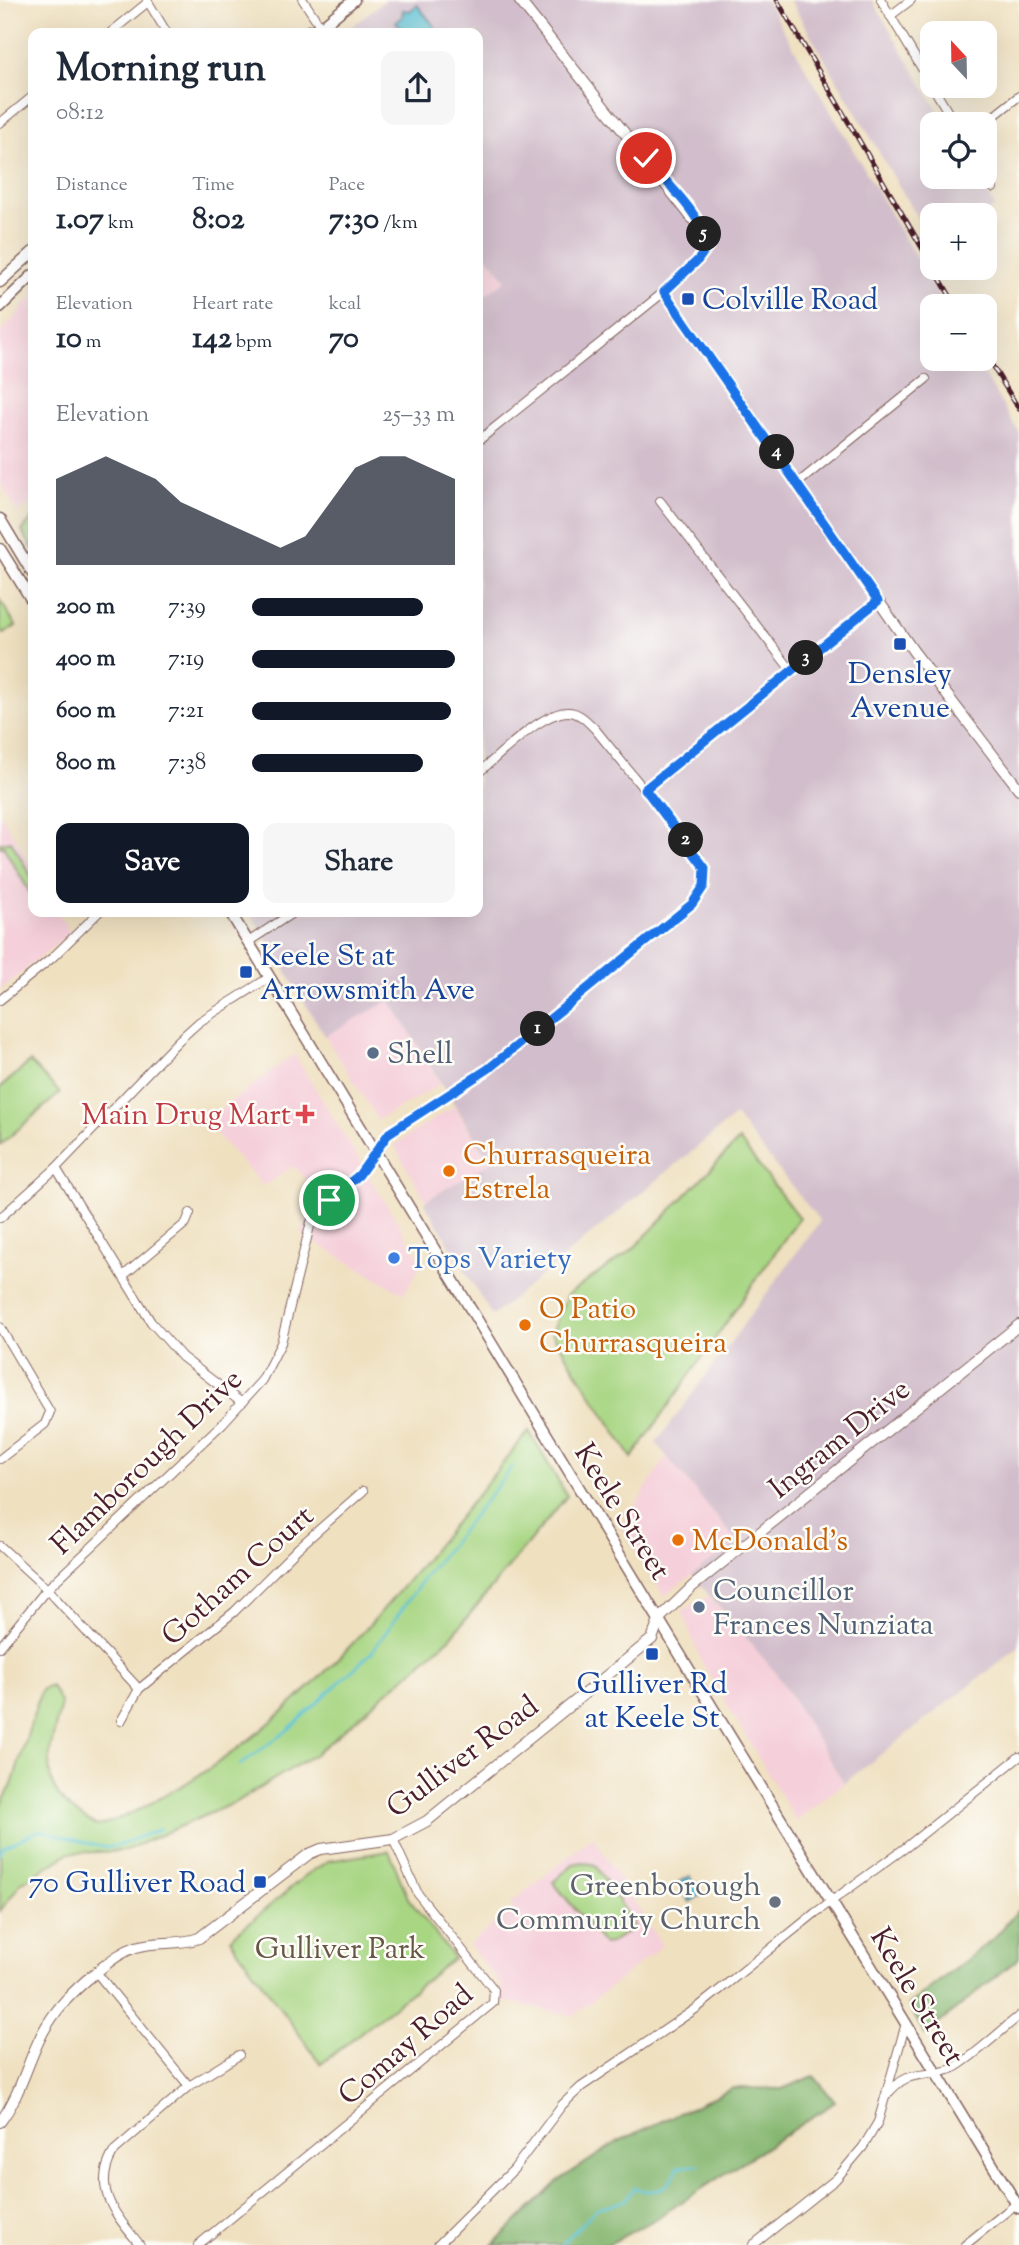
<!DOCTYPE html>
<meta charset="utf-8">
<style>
:root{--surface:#fff;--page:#f6f6f7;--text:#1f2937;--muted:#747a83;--accent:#111827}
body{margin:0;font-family:"Sorts Mill Goudy",serif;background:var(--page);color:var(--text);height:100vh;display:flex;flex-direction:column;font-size:26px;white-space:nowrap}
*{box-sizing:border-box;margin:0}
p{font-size:23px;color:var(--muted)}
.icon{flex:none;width:38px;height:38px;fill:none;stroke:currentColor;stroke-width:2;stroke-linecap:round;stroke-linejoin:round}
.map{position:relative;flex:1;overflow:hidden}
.sheet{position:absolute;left:28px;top:28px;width:455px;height:889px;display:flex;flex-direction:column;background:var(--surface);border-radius:14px;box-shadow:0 7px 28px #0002}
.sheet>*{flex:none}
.needle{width:46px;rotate:338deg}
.tools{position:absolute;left:920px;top:21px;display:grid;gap:14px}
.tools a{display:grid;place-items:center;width:77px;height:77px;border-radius:14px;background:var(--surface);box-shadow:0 7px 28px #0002;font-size:35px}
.pin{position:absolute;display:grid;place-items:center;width:60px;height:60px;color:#fff;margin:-30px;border:4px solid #fff;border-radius:50%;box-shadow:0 2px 7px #0007}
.km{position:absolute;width:35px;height:35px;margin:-18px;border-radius:50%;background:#222;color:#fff;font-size:19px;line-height:35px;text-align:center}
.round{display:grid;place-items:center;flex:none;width:74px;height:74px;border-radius:14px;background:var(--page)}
.overview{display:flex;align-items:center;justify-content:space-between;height:119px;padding:0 28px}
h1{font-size:38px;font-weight:800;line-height:52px}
.figures{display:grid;grid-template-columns:repeat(3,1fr);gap:10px;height:119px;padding:7px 28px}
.figures div{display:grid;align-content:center}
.figures b{font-size:30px;font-weight:800}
.figures small{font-size:19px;font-weight:400}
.figures p{font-size:19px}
.chart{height:196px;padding:14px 28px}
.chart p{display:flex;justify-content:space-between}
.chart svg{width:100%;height:126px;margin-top:7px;fill:var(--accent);opacity:.7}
.button{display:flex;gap:14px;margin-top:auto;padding:14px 28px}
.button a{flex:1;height:80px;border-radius:14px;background:var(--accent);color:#fff;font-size:28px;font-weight:800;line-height:80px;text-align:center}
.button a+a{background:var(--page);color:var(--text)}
ul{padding:0 28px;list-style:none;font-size:23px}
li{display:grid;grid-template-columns:112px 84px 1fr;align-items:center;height:52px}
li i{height:18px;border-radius:9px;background:var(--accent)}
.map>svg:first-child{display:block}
.built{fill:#f5cfda}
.industrial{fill:#d1bdcb}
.green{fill:#a8d683;stroke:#797a57;stroke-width:2}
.forest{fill:#86b771;stroke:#686b4e;stroke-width:2}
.water{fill:#58c1d5;stroke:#517080;stroke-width:2}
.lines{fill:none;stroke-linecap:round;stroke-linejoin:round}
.stream{stroke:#58c1d5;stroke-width:2.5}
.minor-casing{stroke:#84635f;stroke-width:10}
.tertiary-casing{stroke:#84635f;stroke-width:12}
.secondary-casing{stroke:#84635f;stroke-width:13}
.minor{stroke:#fff;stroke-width:8}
.tertiary{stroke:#fff;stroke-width:10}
.secondary{stroke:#fff;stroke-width:10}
.rail-casing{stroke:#4a1f2b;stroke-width:5}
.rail{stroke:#fdfcf7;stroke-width:2.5;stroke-dasharray:8;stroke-linecap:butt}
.route-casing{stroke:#fff;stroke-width:14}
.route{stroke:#1a73e8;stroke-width:9}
.transit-dot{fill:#1a4fb4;stroke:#fdfcf7;stroke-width:2.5}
.service-dot{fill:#5c6f8a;stroke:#fdfcf7;stroke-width:2.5}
.health-dot{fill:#e0444e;stroke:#fdfcf7;stroke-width:2.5}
.food-dot{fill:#e8710a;stroke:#fdfcf7;stroke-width:2.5}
.shop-dot{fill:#3f7fe0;stroke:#fdfcf7;stroke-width:2.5}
.worship-dot{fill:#6b7280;stroke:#fdfcf7;stroke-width:2.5}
.labels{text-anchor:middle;stroke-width:5;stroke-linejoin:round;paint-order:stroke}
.transit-label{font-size:30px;fill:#164399;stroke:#fdfcf7;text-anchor:start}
.service-label{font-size:30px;fill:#4e5e75;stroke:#fdfcf7;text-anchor:start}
.health-label{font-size:30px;fill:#be3a42;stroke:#fdfcf7;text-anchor:end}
.food-label{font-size:30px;fill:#c56008;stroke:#fdfcf7;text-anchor:start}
.shop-label{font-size:30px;fill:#366cbe;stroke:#fdfcf7;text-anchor:start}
.street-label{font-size:30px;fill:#4a1f2b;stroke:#fdfcf7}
.worship-label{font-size:30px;fill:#5b616d;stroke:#fdfcf7;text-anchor:end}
.park-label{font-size:30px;fill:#665645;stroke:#fdfcf7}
</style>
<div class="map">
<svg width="1019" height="2245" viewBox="0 0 1019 2245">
<rect width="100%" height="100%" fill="#fdfcf7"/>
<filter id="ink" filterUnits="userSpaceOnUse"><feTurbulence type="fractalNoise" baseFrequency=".0143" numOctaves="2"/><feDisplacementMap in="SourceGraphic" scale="14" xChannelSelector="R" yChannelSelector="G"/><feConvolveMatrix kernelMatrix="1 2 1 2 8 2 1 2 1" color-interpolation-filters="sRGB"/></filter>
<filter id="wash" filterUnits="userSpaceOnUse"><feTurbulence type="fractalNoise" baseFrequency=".00686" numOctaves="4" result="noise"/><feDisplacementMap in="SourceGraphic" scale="28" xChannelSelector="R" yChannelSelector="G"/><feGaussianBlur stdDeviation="1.57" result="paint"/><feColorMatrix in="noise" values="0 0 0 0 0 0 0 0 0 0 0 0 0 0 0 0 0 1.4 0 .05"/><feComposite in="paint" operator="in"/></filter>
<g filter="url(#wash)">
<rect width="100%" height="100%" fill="#efe0c0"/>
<g class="built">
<path d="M478,245L506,281L478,301Z"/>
<path d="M33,295V503L17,512L0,482V334Z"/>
<path d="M0,812L33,869V912H58L70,933L0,990Z"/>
<path d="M390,999L441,1084L378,1120L325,1036Z"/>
<path d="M294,1054L422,1262L404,1294L301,1234L319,1197L294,1166L263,1186L205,1121Z"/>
<path d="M454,1106L490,1162L426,1201L394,1145Z"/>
<path d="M667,1456L737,1542L664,1596L621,1528Z"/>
<path d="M709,1596L776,1673L844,1783L796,1821L701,1661L682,1610Z"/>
<path d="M593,1836L662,1946L573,2016L503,2001L500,1984L469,1945L513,1908L510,1904Z"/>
</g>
<g class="industrial">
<path d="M385,0H766L944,306H933V359H975L1019,433V1647L844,1783L776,1673L692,1575L737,1542L656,1443L820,1221L735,1116L492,1316L424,1202L490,1162L390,1000L325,1036L250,912H478V301L506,280L478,245V33H344Z"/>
<path d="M790,0H872L946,124H933V177H977L995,207L983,215H933V244Z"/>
</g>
<g class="green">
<path d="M33,518V550L22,531Z"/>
<path d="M0,600L16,626L4,634L0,628Z"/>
<path d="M11,841L33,879V898L3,846L0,847V843Z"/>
<path d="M30,1062L60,1093L0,1145V1088Z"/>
<path d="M739,1140L799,1218L632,1458L552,1333L567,1295L632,1250Z"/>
<path d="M529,1431L567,1496L451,1637L317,1753L238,1801L124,1851L69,1853L21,1883L0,1911V1806L12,1785L41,1690L51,1686L61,1704C46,1764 35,1793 97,1826C127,1818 152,1803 178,1788C324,1704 423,1559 529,1431Z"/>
<path d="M389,1851L408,1898L454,1958L321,2064L230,1939L306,1875L328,1861Z"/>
<path d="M583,1862L595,1865L632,1921L634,1928L610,1943L603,1944L553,1882L573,1864Z"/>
</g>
<g class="forest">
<path d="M1019,1909V1958L925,2035L909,2005L995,1937Z"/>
<path d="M814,2076L835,2102L654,2220L607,2245H493L558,2181L619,2141L733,2088L782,2089Z"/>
</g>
<g class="water">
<path d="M417,5L440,33H405L396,22L402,18L403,10L410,11Z"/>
<path d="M690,1876L702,1894L690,1902L678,1883Z"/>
</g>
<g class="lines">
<g class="stream">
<path d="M240,1765L288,1730L372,1652L424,1578L513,1466"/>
<path d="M0,1854L4,1847L40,1830L101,1847L117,1846L160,1829"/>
<path d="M561,2245L597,2208L624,2201L634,2188C657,2196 670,2188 678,2167L700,2165"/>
</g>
</g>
</g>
<g filter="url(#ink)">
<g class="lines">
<g class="minor-casing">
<g id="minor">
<path d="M147,0L167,33"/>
<path d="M303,0L321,27"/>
<path d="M881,0L955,124"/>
<path d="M890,16L911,0"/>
<path d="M110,33L148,2"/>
<path d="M0,123L33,96"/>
<path d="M984,124L1019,96"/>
<path d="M985,175L993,188"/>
<path d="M478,441L664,292"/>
<path d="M798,483L926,379"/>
<path d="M660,501L791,670"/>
<path d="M645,789L879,601"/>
<path d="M248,942L294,912"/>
<path d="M0,1000L52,958L99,912"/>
<path d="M56,1168L151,1322L182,1357L242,1403"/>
<path d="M0,1218L56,1168L178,1041L199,1022L270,977"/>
<path d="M123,1276L186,1223L190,1213"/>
<path d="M0,1327L50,1412L45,1424L0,1459"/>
<path d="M0,1546L47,1589L139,1689"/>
<path d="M0,1647L47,1589L223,1423L262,1380L281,1343L311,1222L338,1191L359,1175L389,1133L488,1069L692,904C705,888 709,876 699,857L595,729C587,721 579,712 568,712C541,712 499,756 478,773"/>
<path d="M121,1721L139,1689L234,1612L298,1548L363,1491"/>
<path d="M96,1972L189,2086"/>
<path d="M886,2096C908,2068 922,2078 949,2070C963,2066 1005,2027 1019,2016"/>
<path d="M140,2245C116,2215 90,2188 115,2150L189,2086L239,2055"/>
<path d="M198,2245L493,2003L494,1990L418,1894L393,1839"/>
<path d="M438,2245L514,2169L562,2105L581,2087L697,2008L815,1913L905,1848L1019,1757"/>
<path d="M753,2245L836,2179L863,2147L878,2122L906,2023"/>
<path d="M965,2245L1016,2204"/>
</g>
</g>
<g class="tertiary-casing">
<g id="tertiary">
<path d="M519,0L704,233L708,246L698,260L664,292L914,652L1019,789"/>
<path d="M0,2122C20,2096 27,2063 42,2034C55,2009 73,1991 95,1973C108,1963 120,1952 136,1947C157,1940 178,1946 199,1938L309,1854L321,1849L393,1839L427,1821L652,1639L660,1618L693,1586L1019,1325"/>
</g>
</g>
<g class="secondary-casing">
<g id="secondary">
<path d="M304,33L321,27L354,0"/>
<path d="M0,282L33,252"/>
<path d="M0,307L33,275"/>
<path d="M0,519L33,574"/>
<path d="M0,549L33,602"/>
<path d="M230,912C492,1344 753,1778 1019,2208"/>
</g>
</g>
<use href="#minor" class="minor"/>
<use href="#tertiary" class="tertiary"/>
<use href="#secondary" class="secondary"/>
<g class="rail-casing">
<g id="rail">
<path d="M777,0L956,306"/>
<path d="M985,354L1019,409"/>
</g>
</g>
<use href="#rail" class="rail"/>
</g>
</g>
<g class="lines" filter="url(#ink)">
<g class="route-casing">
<path id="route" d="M329,1200L359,1175L389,1133L488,1069L692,904L704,886L705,868L645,789L878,601L664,292L698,260L708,246C701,213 666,183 646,158"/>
</g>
<use href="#route" class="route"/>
</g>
<g class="transit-dot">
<rect x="681" y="292" width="14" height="14" rx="3.5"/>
<rect x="893" y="637" width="14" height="14" rx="3.5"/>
<rect x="239" y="965" width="14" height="14" rx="3.5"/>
<rect x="645" y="1647" width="14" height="14" rx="3.5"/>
<rect x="253" y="1875" width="14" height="14" rx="3.5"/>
</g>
<g class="service-dot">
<circle cx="373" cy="1053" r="7"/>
<circle cx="699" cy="1607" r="7"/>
</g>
<path class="health-dot" d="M301.5 1103.5h7v7h7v7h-7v7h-7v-7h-7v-7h7z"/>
<g class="food-dot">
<circle cx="449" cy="1171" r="7"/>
<circle cx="525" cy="1325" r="7"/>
<circle cx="678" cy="1540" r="7"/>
</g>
<circle class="shop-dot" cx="394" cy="1258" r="7"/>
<circle class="worship-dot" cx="775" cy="1902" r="7"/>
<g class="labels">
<g class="transit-label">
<text x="702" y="309">Colville Road</text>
<text x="900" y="683" text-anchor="middle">Densley<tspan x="900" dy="34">Avenue</tspan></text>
<text x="260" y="965">Keele St at<tspan x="260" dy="34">Arrowsmith Ave</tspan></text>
<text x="652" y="1693" text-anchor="middle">Gulliver Rd<tspan x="652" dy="34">at Keele St</tspan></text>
<text x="246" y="1892" text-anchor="end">70 Gulliver Road</text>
</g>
<g class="service-label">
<text x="387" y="1063">Shell</text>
<text x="713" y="1600">Councillor<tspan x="713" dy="34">Frances Nunziata</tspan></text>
</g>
<g class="health-label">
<text x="291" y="1124">Main Drug Mart</text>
</g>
<g class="food-label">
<text x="463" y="1164">Churrasqueira<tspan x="463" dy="34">Estrela</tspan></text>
<text x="539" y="1318">O Patio<tspan x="539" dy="34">Churrasqueira</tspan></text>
<text x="692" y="1550">McDonald's</text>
</g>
<g class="shop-label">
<text x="408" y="1268">Tops Variety</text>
</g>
<g class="street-label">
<text transform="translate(839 1438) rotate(-39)" y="10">Ingram Drive</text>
<text transform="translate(146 1461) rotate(-44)" y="10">Flamborough Drive</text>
<text transform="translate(623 1511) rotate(58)" y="10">Keele Street</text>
<text transform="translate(237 1575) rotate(-42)" y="10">Gotham Court</text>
<text transform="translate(462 1756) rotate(-37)" y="10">Gulliver Road</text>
<text transform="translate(918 1996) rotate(59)" y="10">Keele Street</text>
<text transform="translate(405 2044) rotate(-41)" y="10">Comay Road</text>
</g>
<g class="worship-label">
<text x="761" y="1895">Greenborough<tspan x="761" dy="34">Community Church</tspan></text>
</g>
<g class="park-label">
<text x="340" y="1958">Gulliver Park</text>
</g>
</g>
</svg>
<div class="tools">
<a><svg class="needle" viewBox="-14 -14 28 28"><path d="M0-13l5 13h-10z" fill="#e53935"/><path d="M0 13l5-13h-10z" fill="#747a83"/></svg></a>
<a><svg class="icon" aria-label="locate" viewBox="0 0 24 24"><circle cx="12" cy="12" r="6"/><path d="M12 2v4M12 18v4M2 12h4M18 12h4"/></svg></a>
<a>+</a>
<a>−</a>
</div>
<div class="pin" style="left:329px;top:1200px;background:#1e9e55"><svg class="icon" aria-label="arrive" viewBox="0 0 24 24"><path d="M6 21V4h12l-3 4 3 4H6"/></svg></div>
<div class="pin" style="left:646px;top:158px;background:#d93025"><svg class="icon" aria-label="check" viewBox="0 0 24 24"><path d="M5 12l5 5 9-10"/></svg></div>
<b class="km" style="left:538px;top:1029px">1</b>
<b class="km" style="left:686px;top:840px">2</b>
<b class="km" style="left:806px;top:658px">3</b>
<b class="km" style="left:777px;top:452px">4</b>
<b class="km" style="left:704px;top:234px">5</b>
<section class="sheet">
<div class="overview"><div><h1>Morning run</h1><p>08:12</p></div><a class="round"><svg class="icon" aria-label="share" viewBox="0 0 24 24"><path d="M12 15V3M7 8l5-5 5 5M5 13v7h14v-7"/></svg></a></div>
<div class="figures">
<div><p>Distance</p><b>1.07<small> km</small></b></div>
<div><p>Time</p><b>8:02</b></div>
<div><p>Pace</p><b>7:30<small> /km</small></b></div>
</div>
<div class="figures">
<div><p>Elevation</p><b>10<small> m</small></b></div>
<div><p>Heart rate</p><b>142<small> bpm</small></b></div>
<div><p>kcal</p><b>70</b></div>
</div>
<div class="chart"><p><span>Elevation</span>25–33 m</p>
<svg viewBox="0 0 160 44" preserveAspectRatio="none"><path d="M0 44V14L10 10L20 6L30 10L40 14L50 22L60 26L70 30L80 34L90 38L100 34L110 22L120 10L130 6L140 6L150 10L160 14V44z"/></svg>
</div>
<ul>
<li><b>200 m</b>7:39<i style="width:84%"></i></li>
<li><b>400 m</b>7:19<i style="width:100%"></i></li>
<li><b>600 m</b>7:21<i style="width:98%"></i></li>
<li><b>800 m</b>7:38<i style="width:84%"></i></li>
</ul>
<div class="button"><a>Save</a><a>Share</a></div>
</section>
</div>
